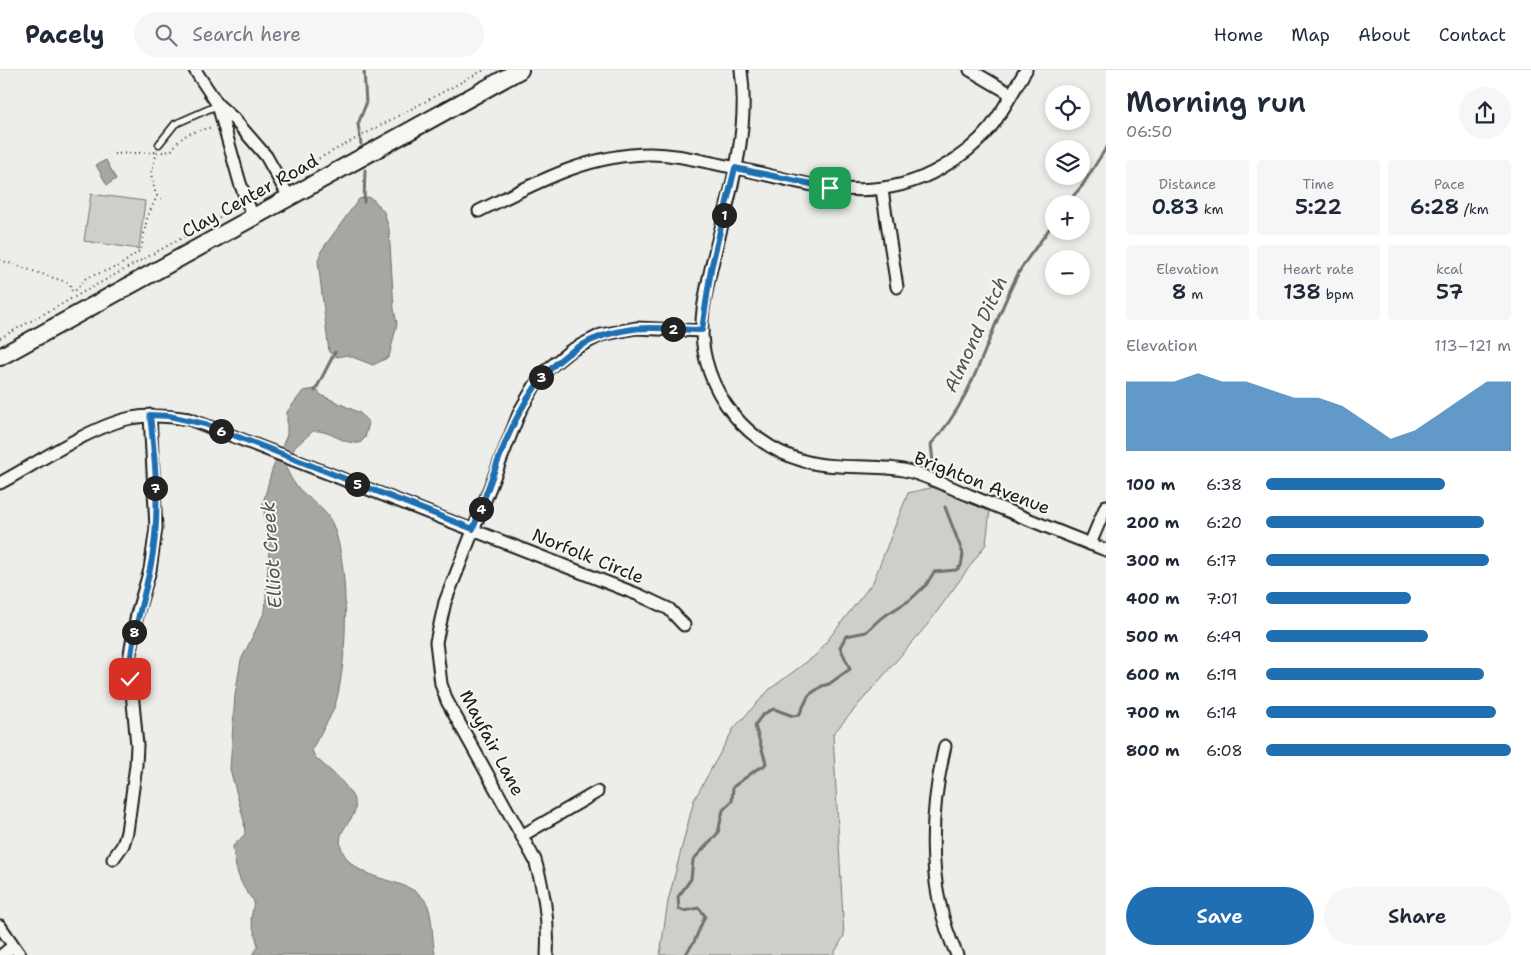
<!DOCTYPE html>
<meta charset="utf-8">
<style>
:root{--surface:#fff;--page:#f6f6f7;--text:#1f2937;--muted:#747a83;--line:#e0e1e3;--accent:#1f6fb2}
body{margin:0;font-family:"Shantell Sans",sans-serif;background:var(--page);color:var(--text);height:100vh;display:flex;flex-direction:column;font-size:19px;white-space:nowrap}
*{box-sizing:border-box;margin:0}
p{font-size:16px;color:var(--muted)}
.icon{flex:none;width:28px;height:28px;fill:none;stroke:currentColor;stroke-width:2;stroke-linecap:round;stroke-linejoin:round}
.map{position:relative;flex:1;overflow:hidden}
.sheet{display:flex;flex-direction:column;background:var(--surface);width:425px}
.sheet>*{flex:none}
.buttons{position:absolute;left:1045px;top:15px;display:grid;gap:10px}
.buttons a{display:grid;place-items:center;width:45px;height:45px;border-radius:50%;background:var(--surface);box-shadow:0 2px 8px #0003;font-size:25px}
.pin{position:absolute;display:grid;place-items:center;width:42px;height:42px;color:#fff;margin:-21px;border-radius:10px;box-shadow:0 2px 8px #0006}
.km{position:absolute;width:25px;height:25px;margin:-12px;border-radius:50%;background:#222;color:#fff;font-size:14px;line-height:25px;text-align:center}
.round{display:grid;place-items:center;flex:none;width:52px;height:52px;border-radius:26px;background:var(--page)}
.summary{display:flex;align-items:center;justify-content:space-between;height:85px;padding:0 20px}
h1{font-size:28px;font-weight:600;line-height:38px}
.figures{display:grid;grid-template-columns:repeat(3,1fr);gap:8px;height:85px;padding:5px 20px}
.figures div{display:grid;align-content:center;border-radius:5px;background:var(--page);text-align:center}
.figures b{font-size:21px;font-weight:600}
.figures small{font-size:14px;font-weight:400}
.figures p{font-size:14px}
.chart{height:140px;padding:10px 20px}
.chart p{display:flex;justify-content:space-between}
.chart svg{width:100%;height:90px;margin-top:5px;fill:var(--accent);opacity:.7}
.action{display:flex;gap:10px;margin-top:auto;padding:10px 20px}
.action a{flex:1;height:58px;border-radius:30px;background:var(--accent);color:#fff;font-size:20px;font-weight:600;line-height:58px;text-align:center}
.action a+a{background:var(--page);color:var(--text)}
ul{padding:0 20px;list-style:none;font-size:16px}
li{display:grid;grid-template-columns:80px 60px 1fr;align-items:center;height:38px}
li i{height:12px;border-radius:6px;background:var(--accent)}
header{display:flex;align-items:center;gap:30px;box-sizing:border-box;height:70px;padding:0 25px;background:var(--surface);border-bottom:1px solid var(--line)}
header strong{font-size:24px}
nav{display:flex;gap:28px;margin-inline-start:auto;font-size:18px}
.search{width:350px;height:45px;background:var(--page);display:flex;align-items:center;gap:12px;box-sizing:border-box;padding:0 18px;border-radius:28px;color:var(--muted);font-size:19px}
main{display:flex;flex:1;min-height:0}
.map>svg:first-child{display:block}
.green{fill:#cececb;stroke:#757574}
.water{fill:#a6a6a3;stroke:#6f6f6d}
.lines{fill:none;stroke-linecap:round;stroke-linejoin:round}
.stream{stroke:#6f6f6d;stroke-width:3}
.lane-casing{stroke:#1c1c1c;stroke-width:9}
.street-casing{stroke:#1c1c1c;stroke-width:15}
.secondary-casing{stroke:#1c1c1c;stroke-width:20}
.path{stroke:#1c1c1c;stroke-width:2;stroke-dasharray:1 4;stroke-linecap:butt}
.lane{stroke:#f6f6f2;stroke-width:5.5}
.street{stroke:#f6f6f2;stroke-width:11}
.secondary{stroke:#f6f6f2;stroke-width:16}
.route-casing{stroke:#fff;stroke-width:10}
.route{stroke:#1f6fb2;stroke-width:6}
.labels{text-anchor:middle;stroke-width:4;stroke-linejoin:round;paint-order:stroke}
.street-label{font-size:18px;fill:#1c1c1c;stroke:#f6f6f2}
.water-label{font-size:19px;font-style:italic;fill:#535352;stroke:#f6f6f2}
</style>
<header>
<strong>Pacely</strong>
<div class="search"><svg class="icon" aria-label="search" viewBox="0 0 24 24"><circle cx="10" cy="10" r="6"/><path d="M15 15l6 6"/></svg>Search here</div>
<nav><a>Home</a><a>Map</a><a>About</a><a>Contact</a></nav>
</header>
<main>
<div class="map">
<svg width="1106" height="885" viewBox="0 0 1106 885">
<rect width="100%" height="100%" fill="#edede9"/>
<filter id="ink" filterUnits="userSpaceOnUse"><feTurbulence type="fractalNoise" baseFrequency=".02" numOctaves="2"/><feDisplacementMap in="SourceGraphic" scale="10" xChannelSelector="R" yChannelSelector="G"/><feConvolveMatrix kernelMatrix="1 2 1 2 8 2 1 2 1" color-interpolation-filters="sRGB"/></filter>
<g filter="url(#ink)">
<g class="green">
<path d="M91,124L145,131L139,179L84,171Z"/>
<path d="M934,417L990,440L986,474L928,554L833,664L844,866L833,885H660L668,831L694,730L734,658L770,619L816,585L873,512L908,423Z"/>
</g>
<g class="water">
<path d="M106,90L116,109L107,115L96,95Z"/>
<path d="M368,127L374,130L384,142L389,159L394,239L397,254L389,287L373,295L347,285L337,287L329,282L318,191L321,181L359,129Z"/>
<path d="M316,319L321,325L360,343L369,353L365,368L360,373C342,375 330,359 313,361L295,377L286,397C296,427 322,430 333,455C350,497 348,589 336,632C331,649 319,664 312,680L315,687C328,699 351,716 355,733C359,752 329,759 345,786C363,814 411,807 426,832C433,843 432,871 435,885H252L258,876L251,849L254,831C240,817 234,796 233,776L245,764L244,751L230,699L235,625L241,590L265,541L269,481L263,433L272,400L287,365V342L303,321Z"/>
</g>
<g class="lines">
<g class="stream">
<path d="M361,74L358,54L366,34L364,0"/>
<path d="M364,132L365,100"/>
<path d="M1066,134L1082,116L1106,78"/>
<path d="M315,321L335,282"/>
<path d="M933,392L931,374C976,327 989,258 1019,202C1029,184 1044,169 1054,151"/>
<path d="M685,885L694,872L705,846L699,838L684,841L679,839L678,827L691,809L693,790L718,763L723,740L732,731L733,717L757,699L763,697L766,693L755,656C760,646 765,642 774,639L793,646L799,645L809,625L822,616L829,614L850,599L840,577L846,566L866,562L881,548L910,530L926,515L934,502L956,500L961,496L963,484L945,437"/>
</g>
<g class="lane-casing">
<path id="lane" d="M159,74L175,54L218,35"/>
</g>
<g class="street-casing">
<g id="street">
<path d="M195,0L218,35L234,49L266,86L289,127"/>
<path d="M741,0C753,82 714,161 703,240C694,308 739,373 804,391C837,400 871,394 903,400C924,404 951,418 971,426C1016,444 1061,463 1106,480"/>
<path d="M970,0L1011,24"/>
<path d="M218,35L240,113L253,147"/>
<path d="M882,120L897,217"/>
<path d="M479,141C534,114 587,84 650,84C679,84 704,92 732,97C804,112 872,139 941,98C959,88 977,74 990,58C1004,40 1014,19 1026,0"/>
<path d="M0,413C37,393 92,356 131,348C151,344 170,346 189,349L639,525L669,539L684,555"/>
<path d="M1090,474L1106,436"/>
<path d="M945,676C929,745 926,819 957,885"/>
<path d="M523,765L597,722"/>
<path d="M113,789L123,775L127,762L136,695L137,675L129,590L137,544L150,500L156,458L150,345"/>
<path d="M0,856L20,885"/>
<path d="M2,885L13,876"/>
<path d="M547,885C549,852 545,822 535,790L447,631L441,614L436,572L445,532L520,341L535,315L549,298L570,281L601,265L636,258L702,261"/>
</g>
</g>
<g class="secondary-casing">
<path id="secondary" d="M0,287L520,0"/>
</g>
<g class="path">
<path d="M157,82L151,104L156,125L163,129"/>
<path d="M162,82L171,81C184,62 192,62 213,57"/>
<path d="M114,84L157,82"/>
<path d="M288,105L484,0"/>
<path d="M257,125L271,116"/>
<path d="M0,190L69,213L72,221H75L86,208L119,196L141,180L147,148L157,126"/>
<path d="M0,268L238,137"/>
</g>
<use href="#lane" class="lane"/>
<use href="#street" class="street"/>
<use href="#secondary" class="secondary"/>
</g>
</g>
<g class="lines" filter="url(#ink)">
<g class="route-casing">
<path id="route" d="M130,609C129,564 147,526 153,482C160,438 155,389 150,345L169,346L205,354L473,459C506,375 526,272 633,259C655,256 679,260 702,260L711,199L735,98L830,118"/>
</g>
<use href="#route" class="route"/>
</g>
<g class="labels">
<g class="street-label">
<text transform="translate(250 126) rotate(-29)" y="6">Clay Center Road</text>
<text transform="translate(982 413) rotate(21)" y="6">Brighton Avenue</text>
<text transform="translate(588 486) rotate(22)" y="6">Norfolk Circle</text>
<text transform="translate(492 673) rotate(62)" y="6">Mayfair Lane</text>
</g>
<g class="water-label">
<text transform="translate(975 264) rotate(-65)" y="7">Almond Ditch</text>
<text transform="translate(271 485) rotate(-94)" y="7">Elliot Creek</text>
</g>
</g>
</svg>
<div class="buttons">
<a><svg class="icon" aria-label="locate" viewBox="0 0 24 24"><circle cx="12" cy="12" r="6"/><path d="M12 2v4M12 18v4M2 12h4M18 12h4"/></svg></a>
<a><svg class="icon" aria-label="layers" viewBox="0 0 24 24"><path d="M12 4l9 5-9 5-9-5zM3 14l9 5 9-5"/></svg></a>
<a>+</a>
<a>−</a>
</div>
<div class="pin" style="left:830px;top:118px;background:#1e9e55"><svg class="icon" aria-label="arrive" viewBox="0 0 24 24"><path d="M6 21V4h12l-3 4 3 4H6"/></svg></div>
<div class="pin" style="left:130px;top:609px;background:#d93025"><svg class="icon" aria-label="check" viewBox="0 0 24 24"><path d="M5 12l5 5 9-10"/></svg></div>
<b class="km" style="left:724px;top:145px">1</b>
<b class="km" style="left:673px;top:259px">2</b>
<b class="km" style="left:541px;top:307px">3</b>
<b class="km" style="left:481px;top:439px">4</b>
<b class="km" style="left:357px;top:414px">5</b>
<b class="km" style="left:221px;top:361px">6</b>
<b class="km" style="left:155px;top:418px">7</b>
<b class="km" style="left:134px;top:562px">8</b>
</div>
<section class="sheet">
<div class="summary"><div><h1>Morning run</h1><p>06:50</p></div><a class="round"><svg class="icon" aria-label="share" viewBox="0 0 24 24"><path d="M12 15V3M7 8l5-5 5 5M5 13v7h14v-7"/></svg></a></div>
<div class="figures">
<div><p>Distance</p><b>0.83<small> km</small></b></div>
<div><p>Time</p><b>5:22</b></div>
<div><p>Pace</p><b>6:28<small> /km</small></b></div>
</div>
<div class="figures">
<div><p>Elevation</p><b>8<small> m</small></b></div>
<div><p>Heart rate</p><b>138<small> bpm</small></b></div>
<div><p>kcal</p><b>57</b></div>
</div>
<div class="chart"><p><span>Elevation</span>113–121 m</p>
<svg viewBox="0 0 160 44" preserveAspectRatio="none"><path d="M0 44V10L10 10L20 10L30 6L40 10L50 10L60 14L70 18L80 18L90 22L100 30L110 38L120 34L130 26L140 18L150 10L160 10V44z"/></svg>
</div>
<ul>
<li><b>100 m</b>6:38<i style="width:73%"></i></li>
<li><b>200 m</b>6:20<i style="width:89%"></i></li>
<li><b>300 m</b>6:17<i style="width:91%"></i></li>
<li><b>400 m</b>7:01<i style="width:59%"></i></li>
<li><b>500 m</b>6:49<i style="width:66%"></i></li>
<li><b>600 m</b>6:19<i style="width:89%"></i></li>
<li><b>700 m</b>6:14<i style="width:94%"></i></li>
<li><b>800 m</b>6:08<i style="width:100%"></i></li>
</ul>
<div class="action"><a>Save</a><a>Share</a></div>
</section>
</main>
